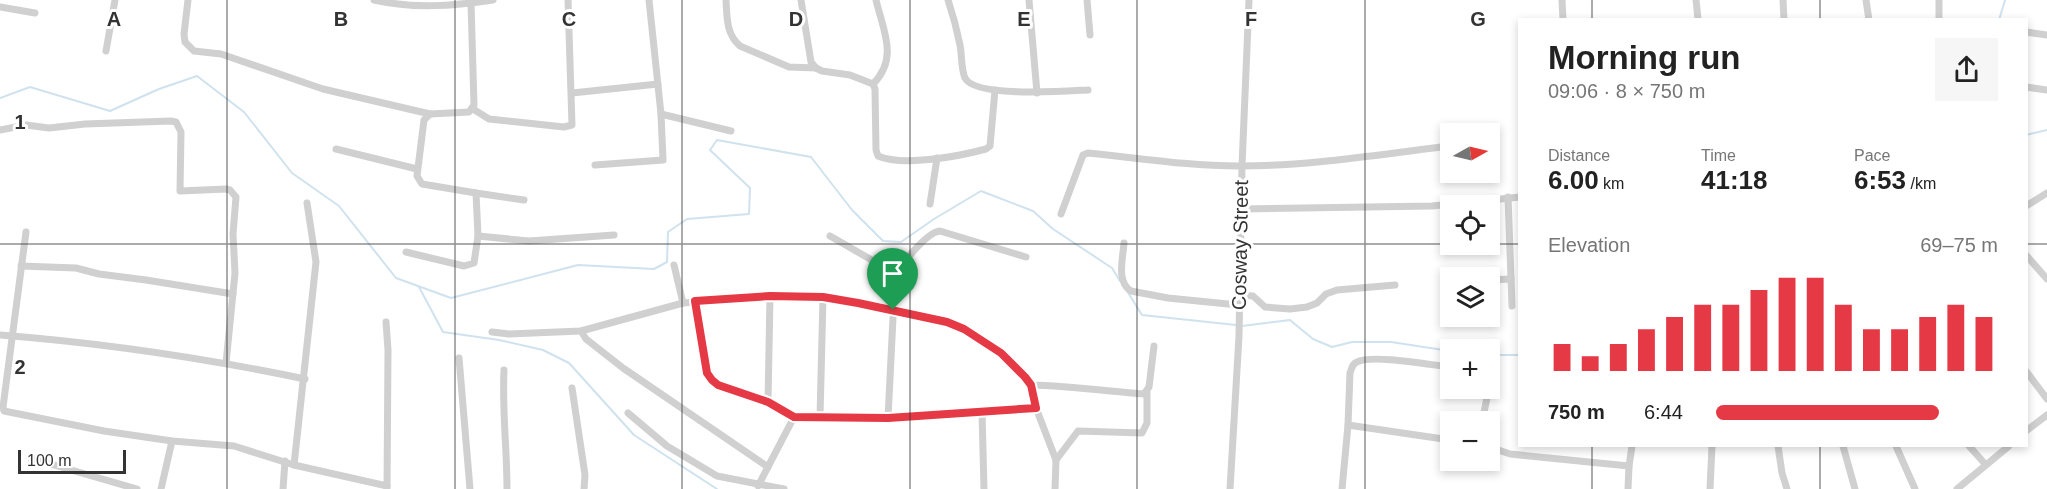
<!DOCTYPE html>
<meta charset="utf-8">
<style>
:root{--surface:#fff;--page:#f6f6f6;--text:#222;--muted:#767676;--accent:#e63946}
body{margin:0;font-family:Arial,sans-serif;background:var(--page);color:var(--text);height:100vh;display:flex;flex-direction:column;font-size:22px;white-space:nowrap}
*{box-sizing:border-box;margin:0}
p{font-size:20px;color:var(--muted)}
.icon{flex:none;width:33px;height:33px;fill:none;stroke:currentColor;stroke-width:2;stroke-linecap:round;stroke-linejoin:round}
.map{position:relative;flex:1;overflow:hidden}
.sheet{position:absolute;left:1518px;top:18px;width:510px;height:429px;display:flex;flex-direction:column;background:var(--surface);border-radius:0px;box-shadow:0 3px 9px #0003}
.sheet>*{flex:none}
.needle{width:39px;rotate:82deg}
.buttons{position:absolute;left:1440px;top:123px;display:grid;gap:12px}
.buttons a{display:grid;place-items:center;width:60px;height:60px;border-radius:0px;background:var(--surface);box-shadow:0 3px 9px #0003;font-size:30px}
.scale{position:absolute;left:18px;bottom:15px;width:108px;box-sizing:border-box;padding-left:6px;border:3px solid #333;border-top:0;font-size:16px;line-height:21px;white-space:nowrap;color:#333;-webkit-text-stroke:4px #fff;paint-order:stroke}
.pin{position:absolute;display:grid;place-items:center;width:51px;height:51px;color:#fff;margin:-62px -26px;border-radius:50% 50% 50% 0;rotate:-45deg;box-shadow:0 0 6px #0007}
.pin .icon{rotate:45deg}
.round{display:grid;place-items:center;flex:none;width:63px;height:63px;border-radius:0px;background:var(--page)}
.headline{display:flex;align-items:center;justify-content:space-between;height:102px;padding:0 30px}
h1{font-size:33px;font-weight:700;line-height:45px}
.metrics{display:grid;grid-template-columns:repeat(3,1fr);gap:9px;height:102px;padding:6px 30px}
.metrics div{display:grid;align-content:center}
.metrics b{font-size:26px;font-weight:700}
.metrics small{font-size:16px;font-weight:400}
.metrics p{font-size:16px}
.chart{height:168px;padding:12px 30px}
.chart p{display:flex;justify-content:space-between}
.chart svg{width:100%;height:108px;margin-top:6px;stroke:var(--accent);stroke-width:6}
ul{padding:0 30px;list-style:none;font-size:20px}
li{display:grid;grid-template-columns:96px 72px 1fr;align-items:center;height:45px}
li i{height:15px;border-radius:8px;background:var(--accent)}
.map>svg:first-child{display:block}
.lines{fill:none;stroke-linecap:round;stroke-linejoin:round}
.stream{stroke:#cfe2ee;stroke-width:2}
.minor{stroke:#d0d0d0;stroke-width:7}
.route-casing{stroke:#fff;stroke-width:12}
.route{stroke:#e63946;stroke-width:8}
.grid{fill:none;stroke:#333;stroke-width:1.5;stroke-opacity:0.55}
.labels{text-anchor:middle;stroke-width:6;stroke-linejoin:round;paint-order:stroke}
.street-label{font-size:20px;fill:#333;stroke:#fff}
.grid-label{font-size:20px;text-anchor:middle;font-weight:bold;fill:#333;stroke:#fff;stroke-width:6;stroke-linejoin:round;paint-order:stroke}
</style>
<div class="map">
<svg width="2047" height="489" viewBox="0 0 2047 489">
<rect width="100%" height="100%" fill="#fff"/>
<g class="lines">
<g class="stream">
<path d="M1999,20L2005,0"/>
<path d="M0,98L30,87L110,111L159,89L197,76L244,112L292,173L339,206L396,278L451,298L578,265L654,269L667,262L668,232L687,219L749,214L750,188L710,150L717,140L811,157L852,210L883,241L901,242L934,219L981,191L1033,211L1053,229L1112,268L1120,281"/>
<path d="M2026,135L2047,130"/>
<path d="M419,287L443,332L499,340L543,350L569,363L634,435L717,489"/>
<path d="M1127,291L1142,315L1236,325"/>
<path d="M1242,326L1290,320L1313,339L1332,347L1352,342H1391L1450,351"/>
<path d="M1490,355H1520"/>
</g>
<g class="minor">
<path d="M188,0L184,34L185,42L194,51L221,54L323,89L430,114"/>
<path d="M374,0C414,9 453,6 493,0"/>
<path d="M726,0C727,17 726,34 740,46L789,67L816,68L822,71L850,75L873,84L875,89L876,150L878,156C903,167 960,156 986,149L990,146L995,90"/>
<path d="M801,0L811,62L816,68"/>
<path d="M948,0C953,15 957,30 960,45C962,55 961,69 965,78C975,98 1067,91 1088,90"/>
<path d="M1029,0L1037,93"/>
<path d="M1087,0L1090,35"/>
<path d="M1562,0L1563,20"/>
<path d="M1696,0L1698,19"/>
<path d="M1783,0L1784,20"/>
<path d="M1866,0L1869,20"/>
<path d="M1939,0V20"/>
<path d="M0,7L35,13"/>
<path d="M2026,32L2047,35"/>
<path d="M106,51L115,0"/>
<path d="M873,84C899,58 883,30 876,0"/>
<path d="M2026,87L2047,90"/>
<path d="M572,93L658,84"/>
<path d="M473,109L489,119L564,127L572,125L568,0"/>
<path d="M661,114L731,131"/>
<path d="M0,130L26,125L49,128L85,124L171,121L176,122L181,132L180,191L226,189L230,190L236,197L233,234L235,273L226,363"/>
<path d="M336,149L417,169"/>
<path d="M595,165L663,160L661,114L649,0"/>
<path d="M476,193L524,200"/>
<path d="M1508,197L1512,306"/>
<path d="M930,204L937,158"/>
<path d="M2026,206L2047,193"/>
<path d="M1241,209L1432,206L1520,197"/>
<path d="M1061,214L1083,155L1088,153C1138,158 1189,166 1239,166C1310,166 1381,154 1450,146"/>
<path d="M26,232L3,407L4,411L104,431L172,441L234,446L294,465L387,486"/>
<path d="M478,236L529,241L614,235"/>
<path d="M830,236L896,274"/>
<path d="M1124,243C1123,258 1116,282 1131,291L1168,298L1238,305"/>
<path d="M406,252L464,266L474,263L478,236L476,193L422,184L417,176L424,120L430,114L469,112L474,105L471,3"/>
<path d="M2026,255L2047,279"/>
<path d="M674,265L683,303"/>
<path d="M21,266L76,268L99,274L146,280L233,294"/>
<path d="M1490,280L1511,279"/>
<path d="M1448,283L1450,282"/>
<path d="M1239,295L1253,296L1265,307L1290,309L1307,307L1317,303L1326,294L1337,290L1395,285"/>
<path d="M695,301L707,373L718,385L768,402L794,417L888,418L1036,408"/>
<path d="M386,322L388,350L387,489"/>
<path d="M581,331L586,339L623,368L768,467"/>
<path d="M492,332L509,334L581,331L683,303L770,296L823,297L893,310L947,322L964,329L1001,353L1031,385L1036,408L1056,460L1055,489"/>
<path d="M0,335C103,343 204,358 305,379"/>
<path d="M459,358L470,489"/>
<path d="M504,370C502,410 507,449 507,489"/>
<path d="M2026,371L2047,399"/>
<path d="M1490,374L1491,377L1490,386"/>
<path d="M1031,385C1069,386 1107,391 1144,394L1149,387L1154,346"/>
<path d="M572,388L585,475L584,489"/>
<path d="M768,402L770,296"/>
<path d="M982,412L984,489"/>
<path d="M628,413L667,446L717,476L784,489"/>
<path d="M820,417L823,297"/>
<path d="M888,418L895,278C899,266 927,232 940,231L1026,257"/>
<path d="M1482,422L1489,388"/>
<path d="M1348,425L1450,440"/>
<path d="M2026,431L2047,415"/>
<path d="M1778,446L1782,473L1787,489"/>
<path d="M1843,446L1855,489"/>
<path d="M1896,446L1915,489"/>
<path d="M1969,446L1986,465"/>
<path d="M1490,447L1510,454L1629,466"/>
<path d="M30,458L137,489"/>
<path d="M1056,460L1078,431L1142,433L1147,423V392"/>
<path d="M294,465L316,262L307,203"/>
<path d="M758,486L794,417"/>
<path d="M161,489L172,441"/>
<path d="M283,489L285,461"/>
<path d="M1230,489L1239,336L1242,166L1249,0"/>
<path d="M1342,489L1348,425L1350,373C1352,368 1352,364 1357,362C1372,354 1431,365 1450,367"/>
<path d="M1628,489L1629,466L1632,446"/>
<path d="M1710,489L1712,446"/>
<path d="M1957,489L2009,446"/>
</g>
</g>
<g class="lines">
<g class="route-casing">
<path id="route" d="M770,296L823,297L858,303L947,322L964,329L1001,353L1025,377L1031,385L1036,408L888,418L794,417L768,402L718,385L712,380L707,373L695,301Z"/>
</g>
<use href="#route" class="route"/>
</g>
<path class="grid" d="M227,0V489M455,0V489M682,0V489M910,0V489M1137,0V489M1365,0V489M1592,0V20M1820,0V20M0,244H1450M1450,244H1490M1490,244H1520M2026,244H2047M1592,446V489M1820,446V489"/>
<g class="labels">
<g class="street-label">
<text transform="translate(1240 245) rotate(-89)" y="7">Cosway Street</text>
</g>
</g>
<g class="grid-label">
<text x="114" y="26">A</text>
<text x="341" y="26">B</text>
<text x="569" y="26">C</text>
<text x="796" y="26">D</text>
<text x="1024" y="26">E</text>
<text x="1251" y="26">F</text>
<text x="1478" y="26">G</text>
<text x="20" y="129">1</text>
<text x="20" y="374">2</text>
</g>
</svg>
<div class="buttons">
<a><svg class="needle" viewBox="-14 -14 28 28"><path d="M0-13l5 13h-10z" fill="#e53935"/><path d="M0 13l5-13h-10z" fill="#767676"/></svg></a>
<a><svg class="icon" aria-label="locate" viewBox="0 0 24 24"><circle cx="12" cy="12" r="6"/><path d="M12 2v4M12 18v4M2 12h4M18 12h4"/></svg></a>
<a><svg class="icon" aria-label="layers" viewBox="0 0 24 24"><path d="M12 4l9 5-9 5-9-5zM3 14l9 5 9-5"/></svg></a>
<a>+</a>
<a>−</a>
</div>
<div class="scale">100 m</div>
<div class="pin" style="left:893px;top:310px;background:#1e9e55"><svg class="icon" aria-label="arrive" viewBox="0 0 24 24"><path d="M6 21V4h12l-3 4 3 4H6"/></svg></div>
<section class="sheet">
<div class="headline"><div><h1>Morning run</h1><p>09:06 · 8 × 750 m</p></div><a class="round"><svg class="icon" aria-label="share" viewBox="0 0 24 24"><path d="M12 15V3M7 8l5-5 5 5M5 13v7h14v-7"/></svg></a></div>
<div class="metrics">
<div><p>Distance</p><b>6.00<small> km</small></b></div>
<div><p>Time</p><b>41:18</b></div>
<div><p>Pace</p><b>6:53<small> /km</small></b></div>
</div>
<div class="chart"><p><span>Elevation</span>69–75 m</p>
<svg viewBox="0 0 160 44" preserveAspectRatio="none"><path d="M5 44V33M15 44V38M25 44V33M35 44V27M45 44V22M55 44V17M65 44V17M75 44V11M85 44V6M95 44V6M105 44V17M115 44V27M125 44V27M135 44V22M145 44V17M155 44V22"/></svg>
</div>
<ul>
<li><b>750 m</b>6:44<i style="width:79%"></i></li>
</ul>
</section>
</div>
